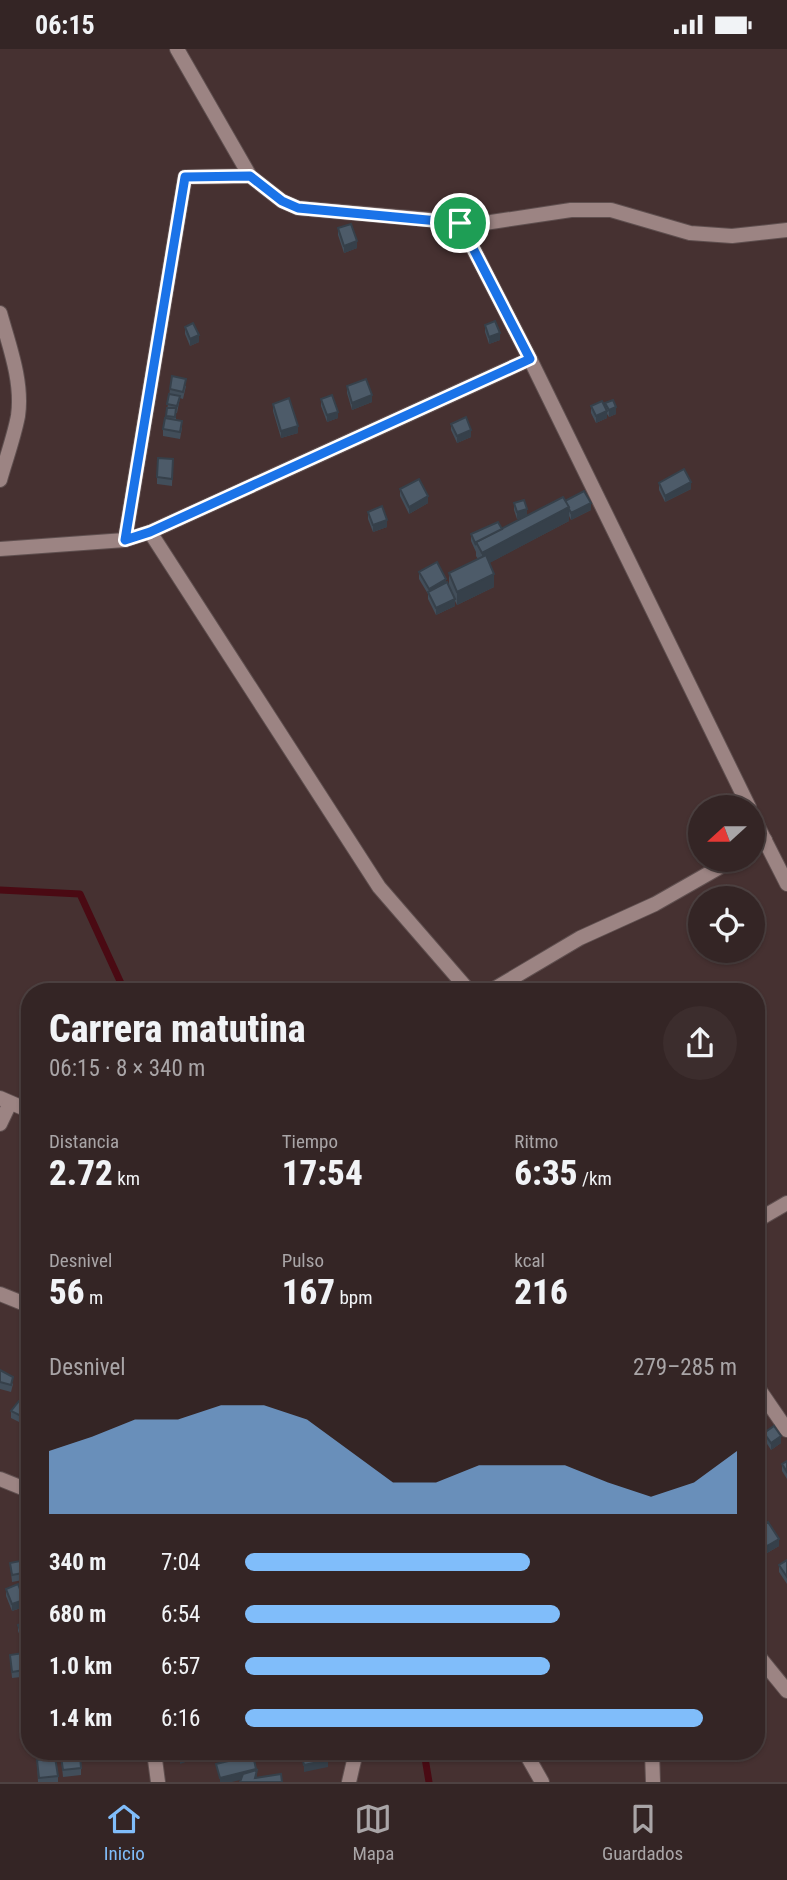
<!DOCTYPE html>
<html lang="es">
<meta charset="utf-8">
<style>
:root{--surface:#342525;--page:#3c2d2d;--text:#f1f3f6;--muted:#a9a5a7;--line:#4e4242;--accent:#80bdfa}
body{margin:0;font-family:"Roboto Condensed",sans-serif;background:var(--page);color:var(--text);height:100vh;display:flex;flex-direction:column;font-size:26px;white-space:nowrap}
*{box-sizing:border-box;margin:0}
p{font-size:23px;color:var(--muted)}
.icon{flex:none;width:38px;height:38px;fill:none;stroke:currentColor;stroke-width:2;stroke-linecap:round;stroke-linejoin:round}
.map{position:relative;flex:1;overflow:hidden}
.side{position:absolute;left:21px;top:934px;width:744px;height:777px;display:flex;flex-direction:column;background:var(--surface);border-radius:28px;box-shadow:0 2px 5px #0004,0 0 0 2px var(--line)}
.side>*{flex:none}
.needle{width:46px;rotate:249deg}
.fabs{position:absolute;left:688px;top:746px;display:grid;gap:14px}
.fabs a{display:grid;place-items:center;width:77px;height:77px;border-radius:50%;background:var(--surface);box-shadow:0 2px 5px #0004,0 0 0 2px var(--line);font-size:35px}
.pin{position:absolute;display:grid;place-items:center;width:60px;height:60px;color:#fff;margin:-30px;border:4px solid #fff;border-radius:50%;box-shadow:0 2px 7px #0007}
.round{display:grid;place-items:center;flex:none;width:74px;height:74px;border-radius:37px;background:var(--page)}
.summary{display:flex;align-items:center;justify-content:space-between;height:119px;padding:0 28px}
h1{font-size:38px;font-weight:800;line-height:52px}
.stats{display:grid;grid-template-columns:repeat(3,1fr);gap:10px;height:119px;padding:7px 28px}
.stats div{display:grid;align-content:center}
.stats b{font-size:35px;font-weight:800}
.stats small{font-size:19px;font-weight:400}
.stats p{font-size:19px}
.chart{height:196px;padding:14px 28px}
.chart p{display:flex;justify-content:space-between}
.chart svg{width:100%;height:126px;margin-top:7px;fill:var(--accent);opacity:.7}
ul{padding:0 28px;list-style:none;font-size:23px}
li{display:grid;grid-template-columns:112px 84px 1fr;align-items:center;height:52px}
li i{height:18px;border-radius:9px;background:var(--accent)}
.status{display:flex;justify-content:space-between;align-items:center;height:49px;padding:0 35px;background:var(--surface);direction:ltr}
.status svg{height:19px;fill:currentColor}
.tabs{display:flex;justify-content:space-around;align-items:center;height:98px;border-top:2px solid var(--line);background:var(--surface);font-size:19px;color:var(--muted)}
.tabs a{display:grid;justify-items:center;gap:4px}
.tabs .on{color:var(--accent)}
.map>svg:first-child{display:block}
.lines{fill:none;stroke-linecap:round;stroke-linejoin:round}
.stream{stroke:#4a0a13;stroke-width:7}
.minor-casing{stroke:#5f4f4f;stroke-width:16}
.minor{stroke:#9c8483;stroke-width:14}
.wall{fill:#424e5a}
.shaded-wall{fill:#36404a}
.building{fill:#4d5b69;stroke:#36404a;stroke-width:2}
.route-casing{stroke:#fff;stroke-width:14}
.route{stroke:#1a73e8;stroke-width:9}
</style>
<div class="status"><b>06:15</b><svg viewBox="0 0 49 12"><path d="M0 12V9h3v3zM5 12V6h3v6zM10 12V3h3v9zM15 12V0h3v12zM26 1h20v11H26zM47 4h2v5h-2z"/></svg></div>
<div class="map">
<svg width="787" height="1733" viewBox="0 0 787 1733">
<rect width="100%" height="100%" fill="#463131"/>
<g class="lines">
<g class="stream">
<path d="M0,841L80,845L125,943"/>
<path d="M424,1703L429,1733"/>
</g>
<g class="minor-casing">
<g id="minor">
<path d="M177,0L250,127L282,152L298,159L478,175L571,161H611L690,184L732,187L787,181"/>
<path d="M460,174L530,310L749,758"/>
<path d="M0,264C9,296 23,333 18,367C14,388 6,410 0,431"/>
<path d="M150,483L379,838L470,943"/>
<path d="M125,491L185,128L250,127"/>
<path d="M0,500L125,491L150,483L530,310"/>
<path d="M752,766L787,835"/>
<path d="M752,799L765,791"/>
<path d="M489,943L580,889L655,855L734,810"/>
<path d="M0,1049L30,1062"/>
<path d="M0,1075L10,1054"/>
<path d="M756,1172L787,1154"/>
<path d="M0,1245L30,1257"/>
<path d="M756,1336L787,1381"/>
<path d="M0,1430L30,1442"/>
<path d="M756,1604L787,1642"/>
<path d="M154,1703L158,1733"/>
<path d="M525,1703L542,1733"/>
<path d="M652,1703L653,1733"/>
<path d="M349,1733L356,1703"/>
</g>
</g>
<use href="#minor" class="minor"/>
</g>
<g class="wall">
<path d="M338,179L357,199L344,204L338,186Z"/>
<path d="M485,276L500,291L489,295L485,283Z"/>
<path d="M185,278L199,293L190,297L185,285Z"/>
<path d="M186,337L183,350L180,349L177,364H176V371L182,379L180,390L163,387V380L166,369L170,340Z"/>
<path d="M347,337L372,353L352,361L347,344Z"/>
<path d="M321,350L338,369L327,373L321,357Z"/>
<path d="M605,354L616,365L609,368L607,365V369L596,374L591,364V357L605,358Z"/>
<path d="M273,355L298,384L281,389L273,362Z"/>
<path d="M451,375L471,388L457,394L451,381Z"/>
<path d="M173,410L172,437L157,435V428Z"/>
<path d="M659,434L691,440L665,453L659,441Z"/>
<path d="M400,440L428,454L409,465L400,447Z"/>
<path d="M565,452L591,461L571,471L569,467V472L489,514L494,538L457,556L455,552V557L436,566L428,550V545L419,530V523L446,534L449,536V524L478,510L476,507V503L471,492V485L502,480Z"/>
<path d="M514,454L527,467L517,470L514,461Z"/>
<path d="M368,463L387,478L373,483L368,470Z"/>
<path d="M0,1321L13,1335L11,1343L0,1340Z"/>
<path d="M30,1334V1352L23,1349V1343Z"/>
<path d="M30,1358L29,1378L11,1369V1362Z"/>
<path d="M764,1384L781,1394L771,1401L764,1390Z"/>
<path d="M787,1412V1430L782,1422V1415Z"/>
<path d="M757,1481L779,1497L767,1504L757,1488Z"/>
<path d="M787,1511V1535L779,1523V1516Z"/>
<path d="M10,1514L30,1517L28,1530L12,1533Z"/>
<path d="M6,1540L24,1558L12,1562L6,1547Z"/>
<path d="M30,1571L26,1602L18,1582V1576Z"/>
<path d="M30,1603V1627L12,1629L10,1606Z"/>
<path d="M30,1638V1659L22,1660L20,1639Z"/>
<path d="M24,1672H30V1693L27,1694Z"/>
<path d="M61,1708L81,1719V1726L63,1728Z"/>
<path d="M37,1711L58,1727V1733H38Z"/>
</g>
<g class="shaded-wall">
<path d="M357,192V199L344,204V197Z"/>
<path d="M500,284V291L489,295V288Z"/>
<path d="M199,286V293L190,297V290Z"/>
<path d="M372,346V353L352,361V354Z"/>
<path d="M616,358V365L609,368V361Z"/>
<path d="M607,362V369L596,374V367Z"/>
<path d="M338,363V369L327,373V366Z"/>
<path d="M298,377V384L281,389V382Z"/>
<path d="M471,381V388L457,394V387Z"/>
<path d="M691,433V440L665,453V447Z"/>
<path d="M428,447V454L409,465V458Z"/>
<path d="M591,454V461L571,471V464Z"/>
<path d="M569,458V472L482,518V504Z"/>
<path d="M527,460V467L517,470V463Z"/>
<path d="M387,471V478L373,483V476Z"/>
<path d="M494,525V538L457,556V543Z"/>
<path d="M446,530V537L429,547V540Z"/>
<path d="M455,550V557L436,566V559Z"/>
<path d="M781,1387V1394L771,1401V1394Z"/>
<path d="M779,1490V1497L767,1504V1497Z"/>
<path d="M24,1551V1558L12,1562V1555Z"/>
<path d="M30,1594V1601L26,1602V1595Z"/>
<path d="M82,1703H104L92,1707V1704L82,1706Z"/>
<path d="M194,1703V1710L180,1715V1708Z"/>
<path d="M328,1711V1718L304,1723V1716Z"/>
<path d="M256,1720V1726L257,1721V1728L255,1733L256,1727L232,1733H220V1729Z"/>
</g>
<g class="building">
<path d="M351,175L357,192L344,197L338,179Z"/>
<path d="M495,272L500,284L489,288L485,276Z"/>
<path d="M193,274L199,286L190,290L185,278Z"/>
<path d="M172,327L186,330L183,343L170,340Z"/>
<path d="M366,330L372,346L352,354L347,337Z"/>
<path d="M169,345L180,347L177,357L167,355Z"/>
<path d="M332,346L338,363L327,366L321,350Z"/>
<path d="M289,349L298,377L281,382L273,355Z"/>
<path d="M613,351L616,358L609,361L605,354Z"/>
<path d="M602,352L607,362L596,367L591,357Z"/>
<path d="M167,359H176L175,368L166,367Z"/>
<path d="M466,368L471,381L457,387L451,375Z"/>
<path d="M165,369L182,372L180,383L163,380Z"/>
<path d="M158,409L173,410L172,430L157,428Z"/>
<path d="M684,420L691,433L665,447L659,434Z"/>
<path d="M419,430L428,447L409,458L400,440Z"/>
<path d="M584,442L591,454L571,464L565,452Z"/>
<path d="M563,448L569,458L482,504L476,493Z"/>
<path d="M524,451L527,460L517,463L514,454Z"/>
<path d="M382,457L387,471L373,476L368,463Z"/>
<path d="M498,473L502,480L476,493V496L471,485Z"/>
<path d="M486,506L494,525L457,543L449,524Z"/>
<path d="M437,513L446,530L429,540L419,523Z"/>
<path d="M447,533L455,550L436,559L428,543Z"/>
<path d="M0,1321L13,1328L11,1336L0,1333Z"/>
<path d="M26,1333L30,1334V1345L23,1343Z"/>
<path d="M19,1352L30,1358L29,1371L11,1362Z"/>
<path d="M774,1377L781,1387L771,1394L764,1384Z"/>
<path d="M787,1412V1423L782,1415Z"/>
<path d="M768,1473L779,1490L767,1497L757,1481Z"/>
<path d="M30,1510L28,1523L12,1526L10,1514Z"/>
<path d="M787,1511V1528L779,1516Z"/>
<path d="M18,1535L24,1551L12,1555L6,1540Z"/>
<path d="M30,1571V1594L26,1595L18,1576Z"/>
<path d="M30,1603V1620L12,1623L10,1606Z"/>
<path d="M30,1638V1652L22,1653L20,1639Z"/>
<path d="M24,1672H30V1686L27,1687Z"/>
<path d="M180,1703H194L180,1708Z"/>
<path d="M306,1703H326L328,1711L304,1716L301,1704Z"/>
<path d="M80,1706L81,1719L63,1721L61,1708Z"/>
<path d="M253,1706L256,1720L220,1729L216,1715Z"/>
<path d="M55,1708L58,1727L39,1729L37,1711Z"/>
<path d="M257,1721L255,1729L281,1725L282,1733H240L243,1725Z"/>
</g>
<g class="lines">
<g class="route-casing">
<path id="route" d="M250,127L282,152L298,159L460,174L530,310L150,483L125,491L185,128Z"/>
</g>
<use href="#route" class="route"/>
</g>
</svg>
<div class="fabs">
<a><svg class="needle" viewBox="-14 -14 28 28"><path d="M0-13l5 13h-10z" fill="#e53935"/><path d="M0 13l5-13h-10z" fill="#a9a5a7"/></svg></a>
<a><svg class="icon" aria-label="locate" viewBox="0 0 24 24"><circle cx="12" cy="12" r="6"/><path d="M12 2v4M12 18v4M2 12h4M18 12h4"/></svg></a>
</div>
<div class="pin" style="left:460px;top:174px;background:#1e9e55"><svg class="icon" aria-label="arrive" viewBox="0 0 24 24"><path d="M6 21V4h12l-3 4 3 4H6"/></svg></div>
<section class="side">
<div class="summary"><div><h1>Carrera matutina</h1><p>06:15 · 8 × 340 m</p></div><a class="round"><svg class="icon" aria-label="share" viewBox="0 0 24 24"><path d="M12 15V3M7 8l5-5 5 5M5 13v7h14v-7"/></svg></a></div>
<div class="stats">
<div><p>Distancia</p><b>2.72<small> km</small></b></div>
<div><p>Tiempo</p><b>17:54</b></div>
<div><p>Ritmo</p><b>6:35<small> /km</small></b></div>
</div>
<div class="stats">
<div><p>Desnivel</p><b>56<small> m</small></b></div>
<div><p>Pulso</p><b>167<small> bpm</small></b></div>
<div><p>kcal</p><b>216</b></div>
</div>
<div class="chart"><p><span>Desnivel</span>279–285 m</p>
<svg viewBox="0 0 160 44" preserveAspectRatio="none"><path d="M0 44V22L10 17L20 11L30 11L40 6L50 6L60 11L70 22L80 33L90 33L100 27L110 27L120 27L130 33L140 38L150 33L160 22V44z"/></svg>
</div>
<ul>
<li><b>340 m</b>7:04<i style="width:58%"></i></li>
<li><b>680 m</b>6:54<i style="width:64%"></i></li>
<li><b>1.0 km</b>6:57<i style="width:62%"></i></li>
<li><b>1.4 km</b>6:16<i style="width:93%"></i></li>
</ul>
</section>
</div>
<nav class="tabs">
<a class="on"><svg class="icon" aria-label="home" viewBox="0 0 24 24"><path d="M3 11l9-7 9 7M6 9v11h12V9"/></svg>Inicio</a>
<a><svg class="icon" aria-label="map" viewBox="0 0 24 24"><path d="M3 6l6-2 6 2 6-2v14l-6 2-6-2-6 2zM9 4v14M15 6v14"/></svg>Mapa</a>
<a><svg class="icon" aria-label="saved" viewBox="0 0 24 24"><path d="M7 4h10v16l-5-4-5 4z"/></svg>Guardados</a>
</nav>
